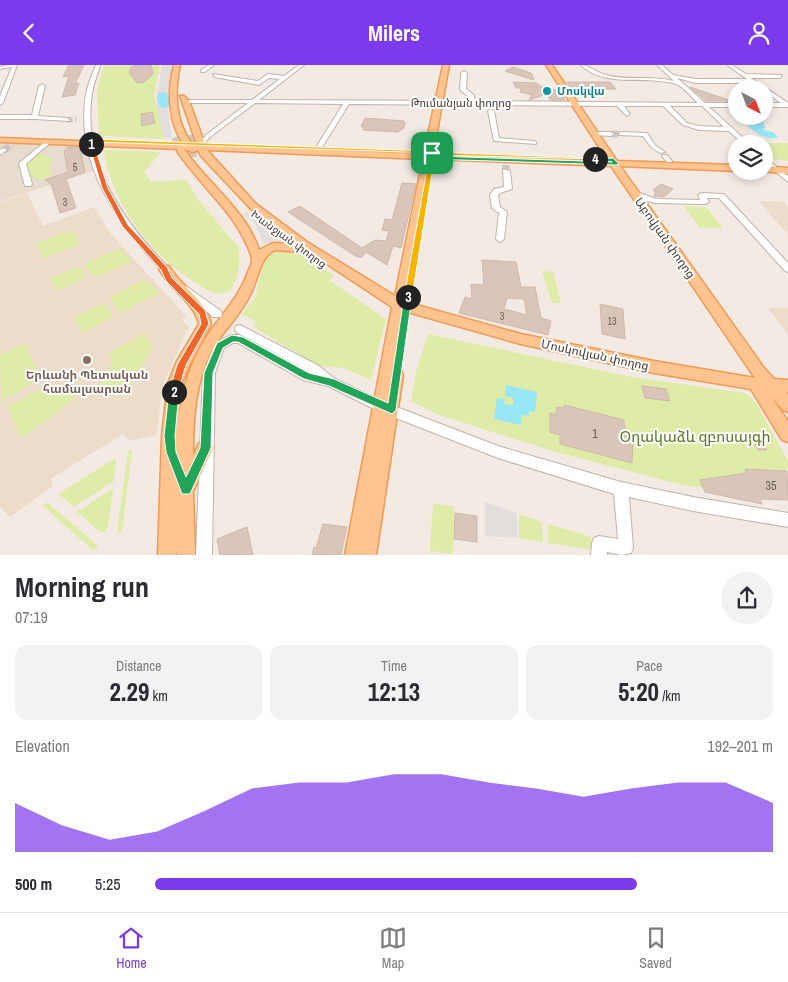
<!DOCTYPE html>
<meta charset="utf-8">
<style>
:root{--surface:#fff;--page:#f2f2f3;--text:#2b2b33;--muted:#7c7c81;--line:#e1e1e2;--accent:#7c3aed}
body{margin:0;font-family:"Archivo Narrow","Noto Sans Armenian",sans-serif;background:var(--page);color:var(--text);height:100vh;display:flex;flex-direction:column;font-size:19px;white-space:nowrap}
*{box-sizing:border-box;margin:0}
p{font-size:16px;color:var(--muted)}
.icon{flex:none;width:28px;height:28px;fill:none;stroke:currentColor;stroke-width:2;stroke-linecap:round;stroke-linejoin:round}
.map{position:relative;height:490px;overflow:hidden}
.panel{display:flex;flex-direction:column;background:var(--surface);flex:1}
.panel>*{flex:none}
.needle{width:32px;rotate:138deg}
.controls{position:absolute;left:728px;top:15px;display:grid;gap:10px}
.controls a{display:grid;place-items:center;width:45px;height:45px;border-radius:50%;background:var(--surface);box-shadow:0 2px 8px #0003;font-size:25px}
.pin{position:absolute;display:grid;place-items:center;width:42px;height:42px;color:#fff;margin:-21px;border-radius:10px;box-shadow:0 2px 8px #0006}
.km{position:absolute;width:25px;height:25px;margin:-12px;border-radius:50%;background:#222;color:#fff;font-size:14px;line-height:25px;text-align:center}
.round{display:grid;place-items:center;flex:none;width:52px;height:52px;border-radius:26px;background:var(--page)}
.summary{display:flex;align-items:center;justify-content:space-between;height:85px;padding:0 15px}
h1{font-size:28px;font-weight:800;line-height:38px}
.stats{display:grid;grid-template-columns:repeat(3,1fr);gap:8px;height:85px;padding:5px 15px}
.stats div{display:grid;align-content:center;border-radius:12px;background:var(--page);text-align:center}
.stats b{font-size:25px;font-weight:800}
.stats small{font-size:14px;font-weight:400}
.stats p{font-size:14px}
.chart{height:140px;padding:10px 15px}
.chart p{display:flex;justify-content:space-between}
.chart svg{width:100%;height:90px;margin-top:5px;fill:var(--accent);opacity:.7}
ul{padding:0 15px;list-style:none;font-size:16px}
li{display:grid;grid-template-columns:80px 60px 1fr;align-items:center;height:38px}
li i{height:12px;border-radius:6px;background:var(--accent)}
header{display:flex;justify-content:space-between;align-items:center;height:65px;padding:0 15px;background:var(--accent);color:#fff;font-size:22px;font-weight:800}
.tabs{display:flex;justify-content:space-around;align-items:center;height:70px;border-top:1px solid var(--line);background:var(--surface);font-size:14px;color:var(--muted)}
.tabs a{display:grid;justify-items:center;gap:2px}
.tabs .active{color:var(--accent)}
.map>svg:first-child{display:block}
.residential{fill:#e8dbd0}
.education{fill:#eedccb}
.green{fill:#deeca7}
.parking{fill:#e3dedc}
.water{fill:#98e7f7}
.lines{fill:none;stroke-linecap:round;stroke-linejoin:round}
.river{stroke:#98e7f7;stroke-width:12}
.building{fill:#d9c5ba;stroke:#d1b8aa;fill-rule:evenodd}
.minor-tunnel-far1{stroke:#d0c7c0;stroke-width:5.5;stroke-dasharray:5.5 2.5;stroke-linecap:butt}
.minor-tunnel{stroke:#d0c7c0;stroke-width:7;stroke-dasharray:7 3;stroke-linecap:butt}
.major-tunnel{stroke:#d0c7c0;stroke-width:9;stroke-dasharray:9 4.5;stroke-linecap:butt}
.minor-casing{stroke:#c2b2a8;stroke-width:2}
.major-casing{stroke:#ef9b55;stroke-width:3}
.minor{fill:#fff;fill-rule:evenodd}
.major{fill:#ffc490;fill-rule:evenodd}
.split-1{fill:#f5b400;stroke:#fff}
.split-2{fill:#f0652b;stroke:#fff}
.split-3{fill:#22a559;stroke:#fff}
.split-4{fill:#f5b400;stroke:#fff}
.split-5{fill:#22a559;stroke:#fff}
.culture-dot{fill:#0f9aa8;stroke:#fff;stroke-width:2}
.education-dot{fill:#8d6e63;stroke:#fff;stroke-width:2}
.labels{text-anchor:middle;stroke-width:4;stroke-linejoin:round;paint-order:stroke}
.number-label{font-size:10px;fill:#6a5c54}
.far-culture-label{font-size:11px;font-weight:bold;fill:#0d838f;stroke:#fff;text-anchor:start}
.far-street-label{font-size:11px;fill:#453932;stroke:#fff}
.street-label{font-size:12px;fill:#453932;stroke:#fff}
.education-label{font-size:12px;font-weight:bold;fill:#785e54;stroke:#fff}
.near-number-label{font-size:12px;fill:#6a5c54}
.near-park-label{font-size:15px;fill:#5a7c21;stroke:#fff}
</style>
<header><svg class="icon" aria-label="back" viewBox="0 0 24 24"><path d="M15 5l-7 7 7 7"/></svg>Milers<svg class="icon" aria-label="person" viewBox="0 0 24 24"><circle cx="12" cy="8" r="4"/><path d="M4 21q1-7 8-7t8 7"/></svg></header>
<div class="map">
<svg width="788" height="490" viewBox="0 0 788 490">
<rect width="100%" height="100%" fill="#f3eae3"/>
<path class="residential" d="M0,77L85,80L94,106L0,136Z"/>
<g class="education">
<path d="M27,128L43,161L94,142L110,168L186,251L182,255L190,263L186,267L162,323L157,370L129,376L123,369L50,414L53,421L10,452L0,442V137Z"/>
<path d="M758,136H782L788,141V169Z"/>
<path d="M768,243H788V270L775,252Z"/>
</g>
<g class="green">
<path d="M104,0H160L154,30L164,74L99,71L97,25Z"/>
<path d="M749,73L769,78H788V96L774,94L764,86V79H756Z"/>
<path d="M103,85L161,87L144,107L151,117L186,115L199,136L238,182C241,194 239,215 230,225C216,234 208,225 196,218C148,188 114,140 103,85Z"/>
<path d="M37,89L51,90L47,93L53,94L49,102L52,110L39,116L37,112L31,114L26,98Z"/>
<path d="M684,141L706,142L723,163H700Z"/>
<path d="M69,166L73,167L80,179L43,193L36,178Z"/>
<path d="M121,183L131,197L94,213L84,199Z"/>
<path d="M271,183L297,186L334,211L329,215L386,254L371,315L344,303L319,301L253,262L257,257L242,249L255,233L266,187Z"/>
<path d="M79,201L86,213L57,226L50,214Z"/>
<path d="M542,206L553,207L561,238H552Z"/>
<path d="M146,214L159,228L120,248L109,232Z"/>
<path d="M103,238L113,252L82,268L73,253Z"/>
<path d="M144,269L153,281L131,322L103,327L96,322C105,313 116,301 109,288Z"/>
<path d="M428,269L631,312L745,328L756,338L788,396V405L749,404L762,431L683,420L556,387L439,350L411,336L417,303Z"/>
<path d="M24,278L41,314L1,336L0,290Z"/>
<path d="M51,319L54,325L74,330L76,333L20,374L8,341Z"/>
<path d="M132,385L122,467L117,468L128,386Z"/>
<path d="M116,393L114,416L74,442L58,429Z"/>
<path d="M113,423L108,462L104,467H100L77,447Z"/>
<path d="M47,437L98,481L94,486L43,441Z"/>
<path d="M433,439L454,441L453,489L430,486Z"/>
<path d="M519,449L542,457L543,477L519,473Z"/>
<path d="M548,459L591,472L592,485L548,478Z"/>
</g>
<g class="parking">
<path d="M162,0H172L167,33L156,34Z"/>
<path d="M167,37L172,73H164L156,39Z"/>
<path d="M246,147L277,170L286,176H274L265,181L255,158L242,149Z"/>
<path d="M485,437L517,448V473L485,471Z"/>
</g>
<g class="water">
<path d="M737,51H760L763,54L765,63L763,65L773,67L778,72C763,78 747,60 737,51Z"/>
<path d="M506,320L537,327L535,347L529,346V351L522,350L521,360L494,354L497,333L505,334L504,339L513,340V333L505,331Z"/>
</g>
<g class="lines">
<path class="river" d="M163,33L164,37"/>
</g>
<g class="building">
<path d="M69,0H84L75,19L79,18L75,30L62,32L69,11L63,12Z"/>
<path d="M134,0H151L153,9L144,17L137,18L130,9V4Z"/>
<path d="M513,2L531,8L534,15L505,6Z"/>
<path d="M513,17L536,18L544,23L559,25L565,35H550L547,29L529,35L532,30L520,27L521,23H516Z"/>
<path d="M567,17H610L616,24H572Z"/>
<path d="M690,22L729,35V36H706Z"/>
<path d="M152,47L155,58L142,61L141,49Z"/>
<path d="M365,53L404,56L405,58L404,63L398,67L363,65L364,63L361,61Z"/>
<path d="M68,82H80L85,107L66,114L76,143L60,148L51,119L45,115L68,107L64,86Z"/>
<path d="M402,118L416,119L401,183L393,181L387,200L366,187L362,192H357L288,147L300,141L362,183L375,175L386,176L389,166L382,165L385,154L392,155Z"/>
<path d="M661,119L673,124L664,132L654,131L656,127L653,125Z"/>
<path d="M482,195L516,197L521,222H535L541,253L551,256L548,270L459,248L465,232L472,234L471,219L484,220ZM507,233L524,234L527,250L504,244Z"/>
<path d="M600,239L623,244L625,274L602,269Z"/>
<path d="M642,321L666,324L670,336L645,333Z"/>
<path d="M564,340L624,355L625,367L633,369L632,398L560,379V370L550,367V348L556,350L557,342L564,343Z"/>
<path d="M748,369H758L767,385H758Z"/>
<path d="M745,404L787,406L788,435L760,434L762,439L705,427L700,415L746,408Z"/>
<path d="M455,448L477,451V477L454,474Z"/>
<path d="M323,459L347,462L341,490H312L314,482L316,483Z"/>
<path d="M247,462L253,490H220L217,474Z"/>
</g>
<g class="lines">
<path class="minor-tunnel-far1" d="M67,55L76,54"/>
<g class="minor-tunnel">
<path d="M611,69H621"/>
<path d="M4,85L13,79"/>
<path d="M506,100V106"/>
</g>
<g class="major-tunnel">
<path d="M190,70L193,96"/>
<path d="M176,72L181,86"/>
</g>
<g class="minor-casing">
<g id="minor">
<path d="M7,0H17L3,38L0,40V31L12,2L0,4V2Z"/>
<path d="M96,0H100C98,9 93,20 92,29C81,100 126,160 173,207L175,209L173,211H167C120,163 74,100 86,29C88,19 92,9 96,0Z"/>
<path d="M209,0H214L205,7H201V5Z"/>
<path d="M299,0H304L259,35L469,36V32L460,25L461,8L464,6L467,8L466,24L474,30L475,36L698,38C692,33 685,23 678,20C673,17 664,17 659,16C632,13 602,20 581,0C590,0 597,8 606,10C628,16 651,10 674,16L657,0H662L673,10L696,14H747L727,0H732L746,9L782,10L780,13H751L788,38V42H764V38H781L764,26V24H760L751,18H696L677,13L705,38H736V42H709L750,79H743L729,66L699,65L683,60L663,41H624L630,49L627,51L617,41L349,39L321,84L318,86L315,84L343,39L255,38L210,72L202,81H198L197,80L206,70L248,38H185L183,37V35H252L280,14L269,13L259,20L215,12L213,9L258,16L268,9L284,11ZM670,41H702L724,62L699,61L687,58Z"/>
<path d="M42,19L45,21L38,51L67,53L70,55L69,56L35,54H0V50H32L39,21Z"/>
<path d="M491,44L494,46L499,73L534,76L536,77V79L494,76L488,46Z"/>
<path d="M596,67H611L614,69L611,71L594,70V68Z"/>
<path d="M621,67L647,68L655,80L665,87L660,88L651,82L643,71L619,70V68Z"/>
<path d="M46,76L51,77L26,99L32,119L31,121H25L19,98Z"/>
<path d="M4,83L7,85L0,90V85Z"/>
<path d="M663,90H667L672,96L671,97H667L662,91Z"/>
<path d="M764,92L788,111V117L764,97Z"/>
<path d="M503,104L510,106L512,124L500,128L498,130L500,142L507,147L504,174L500,177L496,174L499,148L492,143L490,130L494,124L504,122Z"/>
<path d="M631,127H637L656,134L700,135L698,130L702,128L724,129L788,198V207L785,206L719,133H707L709,137L705,139L655,138L631,131Z"/>
<path d="M186,221L221,246L222,249L221,252H213L183,226L181,224L183,222Z"/>
<path d="M240,260L319,301L335,314L386,338L498,381L621,417L693,432L788,448V462L693,446L629,432L633,483L631,488L621,490L607,487V490H591L592,478L594,473L599,471L618,474L614,429L498,393L378,346L328,321L303,315L238,278H233L224,283L215,308L212,490H196L203,308L216,277L232,270H240L312,308L236,267L235,264L236,261Z"/>
</g>
</g>
<g class="major-casing">
<g id="major">
<path d="M174,0H180C174,27 175,58 193,80H197L180,31H184L189,36L205,80L424,89L443,0H449L433,89L608,96L546,0H552L617,96L736,100V106L620,101L764,303L774,314L788,315V327H786L788,329V347L783,345L771,332L788,356V377L782,375L751,324L654,308L521,279L404,246L395,304L401,306L403,310L376,490H345L392,242L304,184L299,187L275,185C259,192 258,216 250,230C241,249 226,263 215,280C195,312 193,355 193,391L199,378L205,375L211,378L213,383L193,427L195,490H177V485L176,490H158L162,371L168,318L177,296L199,259C194,237 170,224 159,204L161,201H169C181,222 206,235 211,259L189,301L182,318L179,353C182,330 187,308 198,287C212,258 237,238 248,207C249,204 252,199 252,196C252,191 248,182 246,178C230,143 198,118 177,86L178,84L0,77V73L184,80C168,57 167,27 174,0ZM184,84L193,87L198,85L201,91L250,143L296,179L273,178L259,185C246,145 207,118 184,84ZM207,85L423,94L395,231L307,177L256,139ZM432,94L611,101L755,313L654,296L521,269L406,237Z"/>
<path d="M764,101L788,103V109L762,106Z"/>
</g>
</g>
<use href="#minor" class="minor"/>
<use href="#major" class="major"/>
</g>
<path class="split-1" d="M91,74L432,86L435,88L95,77L91,80L89,79Z"/>
<path class="split-2" d="M91,77L94,79L108,123L128,160L167,202L172,213L205,245L209,259L186,300L177,330L174,331L169,327L177,300L201,259L199,249L166,216L161,205L122,161L102,123L89,79Z"/>
<path class="split-3" d="M408,229L412,232L396,345L392,349L329,321L304,314L238,277H233L223,283L213,308L211,383L190,429H182L166,387L164,371L169,327L174,323L179,327L175,371L176,387L186,412L200,383L204,308L217,278L232,270L243,272L309,308L334,314L388,338L404,232Z"/>
<path class="split-4" d="M430,87L595,93L598,94L435,90L412,232L408,235L404,232Z"/>
<path class="split-5" d="M432,86L435,88L434,91L612,97L592,94L613,93L619,99L616,100L429,94L430,88Z"/>
<circle class="culture-dot" cx="547" cy="26" r="5"/>
<circle class="education-dot" cx="87" cy="295" r="5"/>
<g class="labels">
<g class="number-label">
<text x="75" y="106">5</text>
<text x="65" y="141">3</text>
<text x="502" y="255">3</text>
<text x="612" y="260">13</text>
</g>
<g class="far-culture-label">
<text x="557" y="30">Մոսկվա</text>
</g>
<g class="far-street-label">
<text x="461" y="42">Թումանյան փողոց</text>
<text transform="translate(289 174) rotate(36)" y="4">Խանջյան փողոց</text>
</g>
<g class="street-label">
<text transform="translate(665 173) rotate(55)" y="4">Աբովյան փողոց</text>
<text transform="translate(595 290) rotate(12)" y="4">Մոսկովյան փողոց</text>
</g>
<g class="education-label">
<text x="87" y="314">Երևանի Պետական<tspan x="87" dy="14">համալսարան</tspan></text>
</g>
<g class="near-number-label">
<text x="595" y="373">1</text>
<text x="771" y="425">35</text>
</g>
<g class="near-park-label">
<text x="695" y="377">Օղակաձև զբոսայգի</text>
</g>
</g>
</svg>
<div class="controls">
<a><svg class="needle" viewBox="-14 -14 28 28"><path d="M0-13l5 13h-10z" fill="#e53935"/><path d="M0 13l5-13h-10z" fill="#7c7c81"/></svg></a>
<a><svg class="icon" aria-label="layers" viewBox="0 0 24 24"><path d="M12 4l9 5-9 5-9-5zM3 14l9 5 9-5"/></svg></a>
</div>
<div class="pin" style="left:432px;top:88px;background:#1e9e55"><svg class="icon" aria-label="arrive" viewBox="0 0 24 24"><path d="M6 21V4h12l-3 4 3 4H6"/></svg></div>
<b class="km" style="left:91px;top:79px">1</b>
<b class="km" style="left:174px;top:327px">2</b>
<b class="km" style="left:408px;top:232px">3</b>
<b class="km" style="left:595px;top:94px">4</b>
</div>
<section class="panel">
<div class="summary"><div><h1>Morning run</h1><p>07:19</p></div><a class="round"><svg class="icon" aria-label="share" viewBox="0 0 24 24"><path d="M12 15V3M7 8l5-5 5 5M5 13v7h14v-7"/></svg></a></div>
<div class="stats">
<div><p>Distance</p><b>2.29<small> km</small></b></div>
<div><p>Time</p><b>12:13</b></div>
<div><p>Pace</p><b>5:20<small> /km</small></b></div>
</div>
<div class="chart"><p><span>Elevation</span>192–201 m</p>
<svg viewBox="0 0 160 44" preserveAspectRatio="none"><path d="M0 44V20L10 31L20 38L30 34L40 24L50 13L60 10L70 10L80 6L90 6L100 10L110 13L120 17L130 13L140 10L150 10L160 20V44z"/></svg>
</div>
<ul>
<li><b>500 m</b>5:25<i style="width:78%"></i></li>
</ul>
</section>
<nav class="tabs">
<a class="active"><svg class="icon" aria-label="home" viewBox="0 0 24 24"><path d="M3 11l9-7 9 7M6 9v11h12V9"/></svg>Home</a>
<a><svg class="icon" aria-label="map" viewBox="0 0 24 24"><path d="M3 6l6-2 6 2 6-2v14l-6 2-6-2-6 2zM9 4v14M15 6v14"/></svg>Map</a>
<a><svg class="icon" aria-label="saved" viewBox="0 0 24 24"><path d="M7 4h10v16l-5-4-5 4z"/></svg>Saved</a>
</nav>
